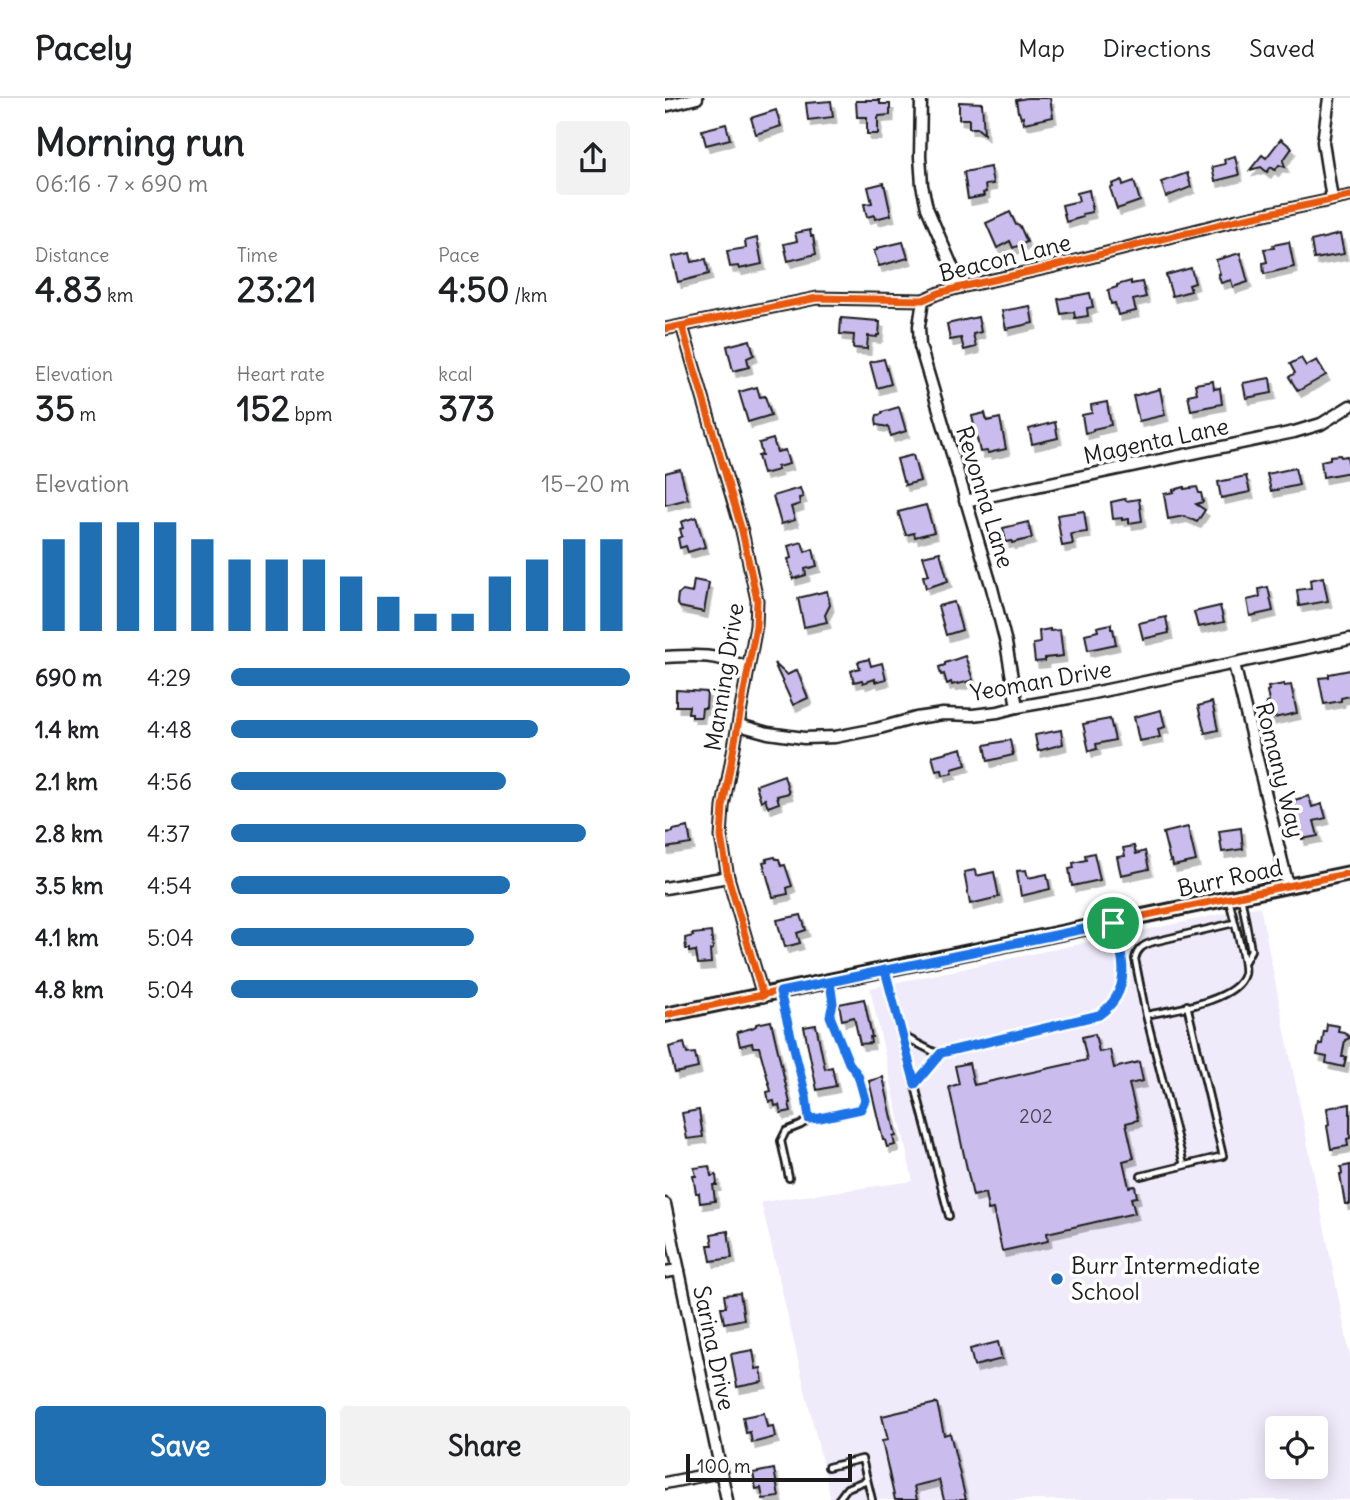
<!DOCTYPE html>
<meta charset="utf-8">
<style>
:root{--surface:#fff;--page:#f2f2f2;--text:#202124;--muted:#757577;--line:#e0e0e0;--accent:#1f6fb2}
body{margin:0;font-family:Delius,sans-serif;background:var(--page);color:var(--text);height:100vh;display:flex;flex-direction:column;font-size:26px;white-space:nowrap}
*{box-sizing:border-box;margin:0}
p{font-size:23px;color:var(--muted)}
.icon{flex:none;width:38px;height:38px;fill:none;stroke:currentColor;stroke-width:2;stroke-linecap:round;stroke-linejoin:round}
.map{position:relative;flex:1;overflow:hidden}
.sheet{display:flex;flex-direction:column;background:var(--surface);width:665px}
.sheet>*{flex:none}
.tools{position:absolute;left:600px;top:1318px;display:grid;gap:14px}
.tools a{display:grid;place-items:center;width:63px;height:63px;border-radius:7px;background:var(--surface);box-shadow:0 4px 18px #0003;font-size:35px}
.scale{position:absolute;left:21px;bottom:18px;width:166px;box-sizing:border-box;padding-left:7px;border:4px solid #1c1c1c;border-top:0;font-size:19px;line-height:24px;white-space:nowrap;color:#1c1c1c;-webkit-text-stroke:5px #fff;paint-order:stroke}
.pin{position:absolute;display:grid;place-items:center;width:60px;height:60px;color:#fff;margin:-30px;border:4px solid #fff;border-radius:50%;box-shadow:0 2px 7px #0007}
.round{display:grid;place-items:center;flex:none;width:74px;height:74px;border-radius:7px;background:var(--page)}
.headline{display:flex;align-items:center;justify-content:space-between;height:119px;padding:0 35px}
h1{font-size:38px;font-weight:800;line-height:52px}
.figures{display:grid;grid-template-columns:repeat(3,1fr);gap:10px;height:119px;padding:7px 35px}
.figures div{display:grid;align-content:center}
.figures b{font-size:35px;font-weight:800}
.figures small{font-size:19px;font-weight:400}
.figures p{font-size:19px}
.chart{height:196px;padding:14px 35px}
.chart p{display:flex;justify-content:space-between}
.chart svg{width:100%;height:126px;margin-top:7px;stroke:var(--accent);stroke-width:6}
.action{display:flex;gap:14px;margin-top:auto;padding:14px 35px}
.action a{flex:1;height:80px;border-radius:7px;background:var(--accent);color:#fff;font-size:28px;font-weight:800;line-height:80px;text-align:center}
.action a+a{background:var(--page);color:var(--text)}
ul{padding:0 35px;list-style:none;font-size:23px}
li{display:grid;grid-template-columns:112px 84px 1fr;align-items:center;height:52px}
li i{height:18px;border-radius:9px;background:var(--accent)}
header{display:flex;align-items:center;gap:42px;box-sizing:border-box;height:98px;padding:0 35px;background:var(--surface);border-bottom:2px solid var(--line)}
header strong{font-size:33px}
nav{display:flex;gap:38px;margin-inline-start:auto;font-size:24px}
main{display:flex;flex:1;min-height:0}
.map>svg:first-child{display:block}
.built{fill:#efebfa;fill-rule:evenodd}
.building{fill:#cabdee;stroke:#1c1c1c;stroke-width:2;filter:url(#shadow)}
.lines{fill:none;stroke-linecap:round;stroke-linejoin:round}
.service-casing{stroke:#1c1c1c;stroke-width:10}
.minor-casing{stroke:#1c1c1c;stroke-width:15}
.tertiary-casing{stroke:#1c1c1c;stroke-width:18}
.service{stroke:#fff;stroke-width:4.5}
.minor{stroke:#fff;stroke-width:10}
.tertiary{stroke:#fff;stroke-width:12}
.cycleway-casing{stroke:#fff;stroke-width:11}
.cycleway{stroke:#e8590c;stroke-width:7}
.route-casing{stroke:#fff;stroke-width:14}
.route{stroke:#1a73e8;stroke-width:9}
.poi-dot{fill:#1f6fb2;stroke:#fff;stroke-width:2.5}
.labels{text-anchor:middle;stroke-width:7;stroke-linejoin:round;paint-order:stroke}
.number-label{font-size:19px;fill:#484450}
.street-label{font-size:23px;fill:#1c1c1c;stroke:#fff}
.poi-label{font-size:23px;fill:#1c1c1c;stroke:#fff;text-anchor:start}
</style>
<header>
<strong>Pacely</strong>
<nav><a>Map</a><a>Directions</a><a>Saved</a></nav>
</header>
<main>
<section class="sheet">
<div class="headline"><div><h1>Morning run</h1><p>06:16 · 7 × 690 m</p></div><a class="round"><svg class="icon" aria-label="share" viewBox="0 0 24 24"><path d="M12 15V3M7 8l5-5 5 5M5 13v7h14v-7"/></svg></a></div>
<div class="figures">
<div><p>Distance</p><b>4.83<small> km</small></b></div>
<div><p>Time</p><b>23:21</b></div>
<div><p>Pace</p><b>4:50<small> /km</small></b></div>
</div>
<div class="figures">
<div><p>Elevation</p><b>35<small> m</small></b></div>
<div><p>Heart rate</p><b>152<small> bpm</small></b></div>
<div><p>kcal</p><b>373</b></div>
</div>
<div class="chart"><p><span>Elevation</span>15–20 m</p>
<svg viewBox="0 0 160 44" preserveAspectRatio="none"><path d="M5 44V12M15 44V6M25 44V6M35 44V6M45 44V12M55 44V19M65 44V19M75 44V19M85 44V25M95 44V32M105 44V38M115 44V38M125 44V25M135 44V19M145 44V12M155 44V12"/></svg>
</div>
<ul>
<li><b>690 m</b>4:29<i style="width:100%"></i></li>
<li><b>1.4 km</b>4:48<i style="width:77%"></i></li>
<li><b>2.1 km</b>4:56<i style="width:69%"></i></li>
<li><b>2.8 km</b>4:37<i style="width:89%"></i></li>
<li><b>3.5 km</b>4:54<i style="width:70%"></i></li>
<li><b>4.1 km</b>5:04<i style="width:61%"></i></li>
<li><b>4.8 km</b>5:04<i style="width:62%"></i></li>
</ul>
<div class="action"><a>Save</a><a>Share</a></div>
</section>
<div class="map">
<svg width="685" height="1402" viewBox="0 0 685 1402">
<defs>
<filter id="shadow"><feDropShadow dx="3.5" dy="6" stdDeviation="0" flood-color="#0004"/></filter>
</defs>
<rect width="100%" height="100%" fill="#fff"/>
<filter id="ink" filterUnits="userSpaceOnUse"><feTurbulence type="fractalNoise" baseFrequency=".0143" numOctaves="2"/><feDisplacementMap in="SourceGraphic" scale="14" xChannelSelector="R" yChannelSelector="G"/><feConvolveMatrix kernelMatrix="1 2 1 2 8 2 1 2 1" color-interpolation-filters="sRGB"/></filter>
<g filter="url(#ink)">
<path class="built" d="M595,808L685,1257V1402H166L96,1104L248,1083L205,890ZM612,1330H651V1368H612Z"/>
<g class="building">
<path d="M362,0H385L388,19L359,25L358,19L356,20L354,14H353L351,2Z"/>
<path d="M201,2H215V6H225V17L214,18L213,20V36H202V19H192L191,3H201Z"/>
<path d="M166,3L168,19L143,22L141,5Z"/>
<path d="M294,4L317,5L319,36L312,30H304V21H294Z"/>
<path d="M111,12L116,28L91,36L86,20Z"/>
<path d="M61,26L65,41L41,47L37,32Z"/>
<path d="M616,41L627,50L618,63L620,69L614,67L610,72L606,69L602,74L596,69L585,72L597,57L601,60Z"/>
<path d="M570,58L574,77L550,83L547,69L560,66L559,61Z"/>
<path d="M325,69L328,86L320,87L321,94L318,95L319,98L303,101L299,74Z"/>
<path d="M522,75L526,89L501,99L496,84Z"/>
<path d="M457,82L458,87L469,83L475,103L452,111L445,90L448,89L447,86Z"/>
<path d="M219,85L226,117L210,121L209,117L202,119L199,106L207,105L203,89Z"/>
<path d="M424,92L427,108H426L427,114L417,116L418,119L401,124L397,107L414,103L412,95Z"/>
<path d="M345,114L351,127L355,128L362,144L348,150L345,143L332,150L321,125Z"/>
<path d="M145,132L146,138H148L151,156L123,163L119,146L132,143L130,135Z"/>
<path d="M675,136L679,156L649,161L646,143Z"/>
<path d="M92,140L97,166L74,171L73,168L65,169L62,153L81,150L80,143Z"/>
<path d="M238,144L243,160L214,168L209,153L212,152V150Z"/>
<path d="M624,144L629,169L599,176L598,165L602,164L599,151L609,150L608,147Z"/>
<path d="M25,155L27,164L41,161L44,176L13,184L7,159Z"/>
<path d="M575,155L583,184L568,189L566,182L556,185L553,176H555L551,162Z"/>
<path d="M526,170L530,185L524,187L526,193L507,198L501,177Z"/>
<path d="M466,183V186L477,184L481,199L468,202L471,213L453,217L450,205L446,206L443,192L452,189V187Z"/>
<path d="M425,195L428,209L422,210L423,218L410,220L409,214L396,216L393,201Z"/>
<path d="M365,208L368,225L341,231L337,213Z"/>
<path d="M313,219L316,234L308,236L311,249L299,252L296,240L285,242L282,226Z"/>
<path d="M176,220L213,223V224H215L214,237H212V239L203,238L202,251L188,250L189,237L175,236Z"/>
<path d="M85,242L89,257L82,260L84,269L68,273L62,248Z"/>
<path d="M636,260L641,268L652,262L661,277L633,293L624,279L630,275L625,266Z"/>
<path d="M219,261L226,286L212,290L205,264Z"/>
<path d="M605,280L607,295L581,300L578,285Z"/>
<path d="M548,283L549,291L555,290L557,306L526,312L523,297L532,295L530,286Z"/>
<path d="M92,289L95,299L100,298L106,317L83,324L74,294Z"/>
<path d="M495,291L500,317L474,323L468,298Z"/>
<path d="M442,304L446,327L428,331V333L420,335L417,317L427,315L426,307Z"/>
<path d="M234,309L241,333L226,338L223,329L212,327L211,321L212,317L217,316V314Z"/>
<path d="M320,315L322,323L335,320L341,351L323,355L322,353L315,354L307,318Z"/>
<path d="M390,324L393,340L367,346L364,331Z"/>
<path d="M108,341L112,354L120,352L124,366L112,369L113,372L98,376L93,358L97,357L94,345Z"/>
<path d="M248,357L255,383L240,387L239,383H238L232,361Z"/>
<path d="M675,357L676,359L682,358L685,374L658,379L656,363L665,361V358Z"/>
<path d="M630,370L634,387L606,393L602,376Z"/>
<path d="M15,371L23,401L0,407V375Z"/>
<path d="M581,378L585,394L556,400L553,384Z"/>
<path d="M519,389V391L532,389L534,395H536L538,404L531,406L540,412L532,424L519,418L503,421L499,396L509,394L508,392Z"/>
<path d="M135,390L138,399L134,400L135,406L126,409L130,422L116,426L108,398Z"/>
<path d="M460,401L461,403L474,401L477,423L464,425V421L457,422V420L448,421L446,404Z"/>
<path d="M261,407L269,434L250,439L249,435L241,437L233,414Z"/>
<path d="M419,413L422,434L406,436L408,446L397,448L392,417Z"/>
<path d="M31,419L40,449L23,454L21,448L15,450L13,440L17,438L15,431L18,430L16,424Z"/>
<path d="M363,424L367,440L347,445V443L341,444L338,430Z"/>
<path d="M137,444L140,454L148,451L152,468L140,471L141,477L128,481L123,461L126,460L123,448Z"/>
<path d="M275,454L283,483L261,490L258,478L264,477L258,458Z"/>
<path d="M658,479L663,503L634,508L632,492L646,490L645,482Z"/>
<path d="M29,482L44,485L39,514L15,509L12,505L13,496L18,493L27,495Z"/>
<path d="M603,489L608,513L585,518L582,502L595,499L594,491Z"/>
<path d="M162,493L165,507L160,517L162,524L139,529L133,500Z"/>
<path d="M289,504L297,532L281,537L273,508Z"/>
<path d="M555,508L559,524L533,529L529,514Z"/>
<path d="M501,519L504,535L478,541L474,525Z"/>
<path d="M446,526V531H448L451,546L423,552L420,536L433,533L432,529Z"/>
<path d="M385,531V533L395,532L398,558L380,560V563L370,564L368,546L375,545L374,533Z"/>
<path d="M300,558L308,582L294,586L293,585L287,587L286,584L282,586L279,576L276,577L274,569L280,567V565Z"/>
<path d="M204,561L206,568L217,565L221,581L210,584V581L198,585L197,582L189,584L186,573L195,570L193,564Z"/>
<path d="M109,565L122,577L132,572L143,600L128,607Z"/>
<path d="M685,572V598L676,600V603L659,606L654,580L664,579V576Z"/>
<path d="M619,586V588L626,587L632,615L604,621L601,605L604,604L602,593L604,592L603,589Z"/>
<path d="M11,592L42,594L41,610H37L36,619H27V615H23L24,608H11Z"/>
<path d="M547,604L553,632L540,635L533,608Z"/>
<path d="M496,612L500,629L493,631L495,639L474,643L469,619Z"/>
<path d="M445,621L450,642L431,646L432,651L424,653L418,626Z"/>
<path d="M396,632L398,646L373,653L370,637Z"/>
<path d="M345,642L348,657L323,663L320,647Z"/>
<path d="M297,650L301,667L287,671L288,675L278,677L277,672L271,673L267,658Z"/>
<path d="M119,677L124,695L112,698L114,705L103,709L100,701L96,703L91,687Z"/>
<path d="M644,698L647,709L657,706L661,720L649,723L653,738L637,741L629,702Z"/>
<path d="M23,729L26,746L0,750V735L8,734V732Z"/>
<path d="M523,729L531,763L508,768L507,762L505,763L498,735Z"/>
<path d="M576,730L578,751L557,754L554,733Z"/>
<path d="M469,748L471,756L480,753L484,771L456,777L452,759L460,758L458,750Z"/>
<path d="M429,755L435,782L407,788L404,771L409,770L408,765L421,762L420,757Z"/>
<path d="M110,759L111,761H114L116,768L120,767L127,788L122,790L123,796L108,799L98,764L102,763L101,761Z"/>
<path d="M310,772L311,778L329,774L334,799L305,806L299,774Z"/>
<path d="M361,772L363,780L382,776L385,791L356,798L352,773Z"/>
<path d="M136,817L141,832L132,835L135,845L120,849L118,841H117L112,822Z"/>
<path d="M46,834L48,851L45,852L46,865L33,866L31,853L24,854V851H21L20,840L28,838L27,836Z"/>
<path d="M199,901L207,939H205L206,945L195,946L189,919L177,922L174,906Z"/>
<path d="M106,923L125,1005H124L126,1013L116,1015L114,1007L110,1008L109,1003L104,1004L102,994L106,993L94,949H88L87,945L75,948L72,934L87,930L91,928V926Z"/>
<path d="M662,926L674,928L673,933L679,934L685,940L680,942L677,959H681L679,969L661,965L662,959L652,957L654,946H657L659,933L661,934Z"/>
<path d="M151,927L160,971L167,969L171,988L152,992L139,929Z"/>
<path d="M430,936L434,954L445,952L449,970L474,964L478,983L464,986L473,1022L461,1025L469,1060L458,1063L464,1089L470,1088L472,1099L466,1100L470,1115L382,1135L383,1143L337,1153L328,1111L323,1112L320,1095L308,1098L284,989L294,986L290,968L304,965L309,987L422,962L417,939Z"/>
<path d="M19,945L22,956L30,955L33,970L10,975L4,949Z"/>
<path d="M218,979L231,1038L228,1039L230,1047L222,1049L220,1042H218L204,983Z"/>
<path d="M685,1006V1040L682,1041L683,1048L666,1051L662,1028L664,1027L662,1010Z"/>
<path d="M34,1012L38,1039L22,1041L17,1015Z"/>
<path d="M685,1067V1106H680L675,1076H677L676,1069Z"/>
<path d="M44,1068L46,1078L51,1077L52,1087H48L50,1103L35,1105L34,1095H31L28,1078H31L29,1070Z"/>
<path d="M63,1133L67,1160L46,1163L43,1147H48L46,1136Z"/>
<path d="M75,1195L79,1221L59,1225L56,1209H61L59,1197Z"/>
<path d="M333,1244L337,1261L309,1268L305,1251Z"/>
<path d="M88,1252L91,1271L96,1270L98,1284L72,1289L66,1256Z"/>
<path d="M272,1305L279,1337L285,1335L301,1402H279L274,1382L249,1388L252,1402H230L217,1343L223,1342L217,1318Z"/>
<path d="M99,1315L102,1329L108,1328L110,1339L87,1345L85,1334L81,1335L78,1319Z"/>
<path d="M109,1371L114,1399L98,1401L96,1390L91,1391L88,1375Z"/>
</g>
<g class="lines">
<g class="service-casing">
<g id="service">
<path d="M576,798L586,852L580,863"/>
<path d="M220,873L284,1118"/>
<path d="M115,895L141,998L144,1021L136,1027L121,1033L116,1043L124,1080"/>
<path d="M481,917L470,861C472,851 478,847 488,844L569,825"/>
<path d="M236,937L269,954L276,955L434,917C467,894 460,860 449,827"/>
<path d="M250,985L276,955"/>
<path d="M144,1021L155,1020L196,1011L200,1002L193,977L184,965L165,918L168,905L165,885"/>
<path d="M519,1067L481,917C504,912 572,904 579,876C582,865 567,816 564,801"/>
<path d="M476,1078L558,1058L522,907"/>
<path d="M163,1369L197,1361L207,1402"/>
<path d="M173,1402L182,1390L202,1382"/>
</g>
</g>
<g class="minor-casing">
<g id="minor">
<path d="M256,0L255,59L257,87L262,110L296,189"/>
<path d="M664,0L658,44L667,101"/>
<path d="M0,8L32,0"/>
<path d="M258,202L254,228L255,248L327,490L341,545L352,609"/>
<path d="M17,228L77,433L92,502L91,528L58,709L56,739L63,779L98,898"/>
<path d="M0,231L152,200L258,202L274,195L296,189L386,169L572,122L685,98"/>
<path d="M300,403L629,334L656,326L685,308"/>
<path d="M0,559C33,557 52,556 83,570"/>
<path d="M569,566L623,788"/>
<path d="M74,627L103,635L139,640L170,639L211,631L251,620L278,616L308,617L333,614L352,609L404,600L685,541"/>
<path d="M0,790L63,779"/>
<path d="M0,1106L62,1402"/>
<path d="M0,1174L14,1172"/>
<path d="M0,1385L55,1374"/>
</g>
</g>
<g class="tertiary-casing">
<path id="tertiary" d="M0,917L685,775"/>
</g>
<use href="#service" class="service"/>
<use href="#minor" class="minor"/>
<use href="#tertiary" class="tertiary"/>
<g class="cycleway-casing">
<g id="cycleway">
<path d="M17,228L77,433L92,502L91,528L58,709L56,739L63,779L98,898"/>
<path d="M0,231L152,200L258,202L274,195L296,189L386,169L572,122L685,98"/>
<path d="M0,917L685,775"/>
</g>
</g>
<use href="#cycleway" class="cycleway"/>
</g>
</g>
<g class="lines" filter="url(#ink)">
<g class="route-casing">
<path id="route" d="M448,825C337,848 226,871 115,894L141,998L144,1021L155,1020L196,1011L200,1002L193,977L184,965L165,918L168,905L165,884L220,872L250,986L276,955L434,917C468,893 459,859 448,825"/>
</g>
<use href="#route" class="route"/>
</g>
<circle class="poi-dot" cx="392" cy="1181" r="7"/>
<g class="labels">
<g class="number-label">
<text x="371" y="1025">202</text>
</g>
<g class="street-label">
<text transform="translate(340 160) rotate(-14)" y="8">Beacon Lane</text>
<text transform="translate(491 343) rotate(-12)" y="8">Magenta Lane</text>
<text transform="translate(320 399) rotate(73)" y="8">Revonna Lane</text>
<text transform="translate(59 579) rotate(-81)" y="8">Manning Drive</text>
<text transform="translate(376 583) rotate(-10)" y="8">Yeoman Drive</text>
<text transform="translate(615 672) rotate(76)" y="8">Romany Way</text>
<text transform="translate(565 780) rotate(-12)" y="8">Burr Road</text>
<text transform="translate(49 1250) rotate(78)" y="8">Sarina Drive</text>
</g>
<g class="poi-label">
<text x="406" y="1176">Burr Intermediate<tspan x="406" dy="26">School</tspan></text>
</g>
</g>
</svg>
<div class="tools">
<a><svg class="icon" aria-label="locate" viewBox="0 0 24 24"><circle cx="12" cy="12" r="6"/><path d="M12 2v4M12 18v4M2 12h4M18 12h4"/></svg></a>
</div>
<div class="scale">100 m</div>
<div class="pin" style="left:448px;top:825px;background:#1e9e55"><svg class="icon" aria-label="arrive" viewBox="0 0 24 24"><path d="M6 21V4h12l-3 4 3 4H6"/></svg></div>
</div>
</main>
